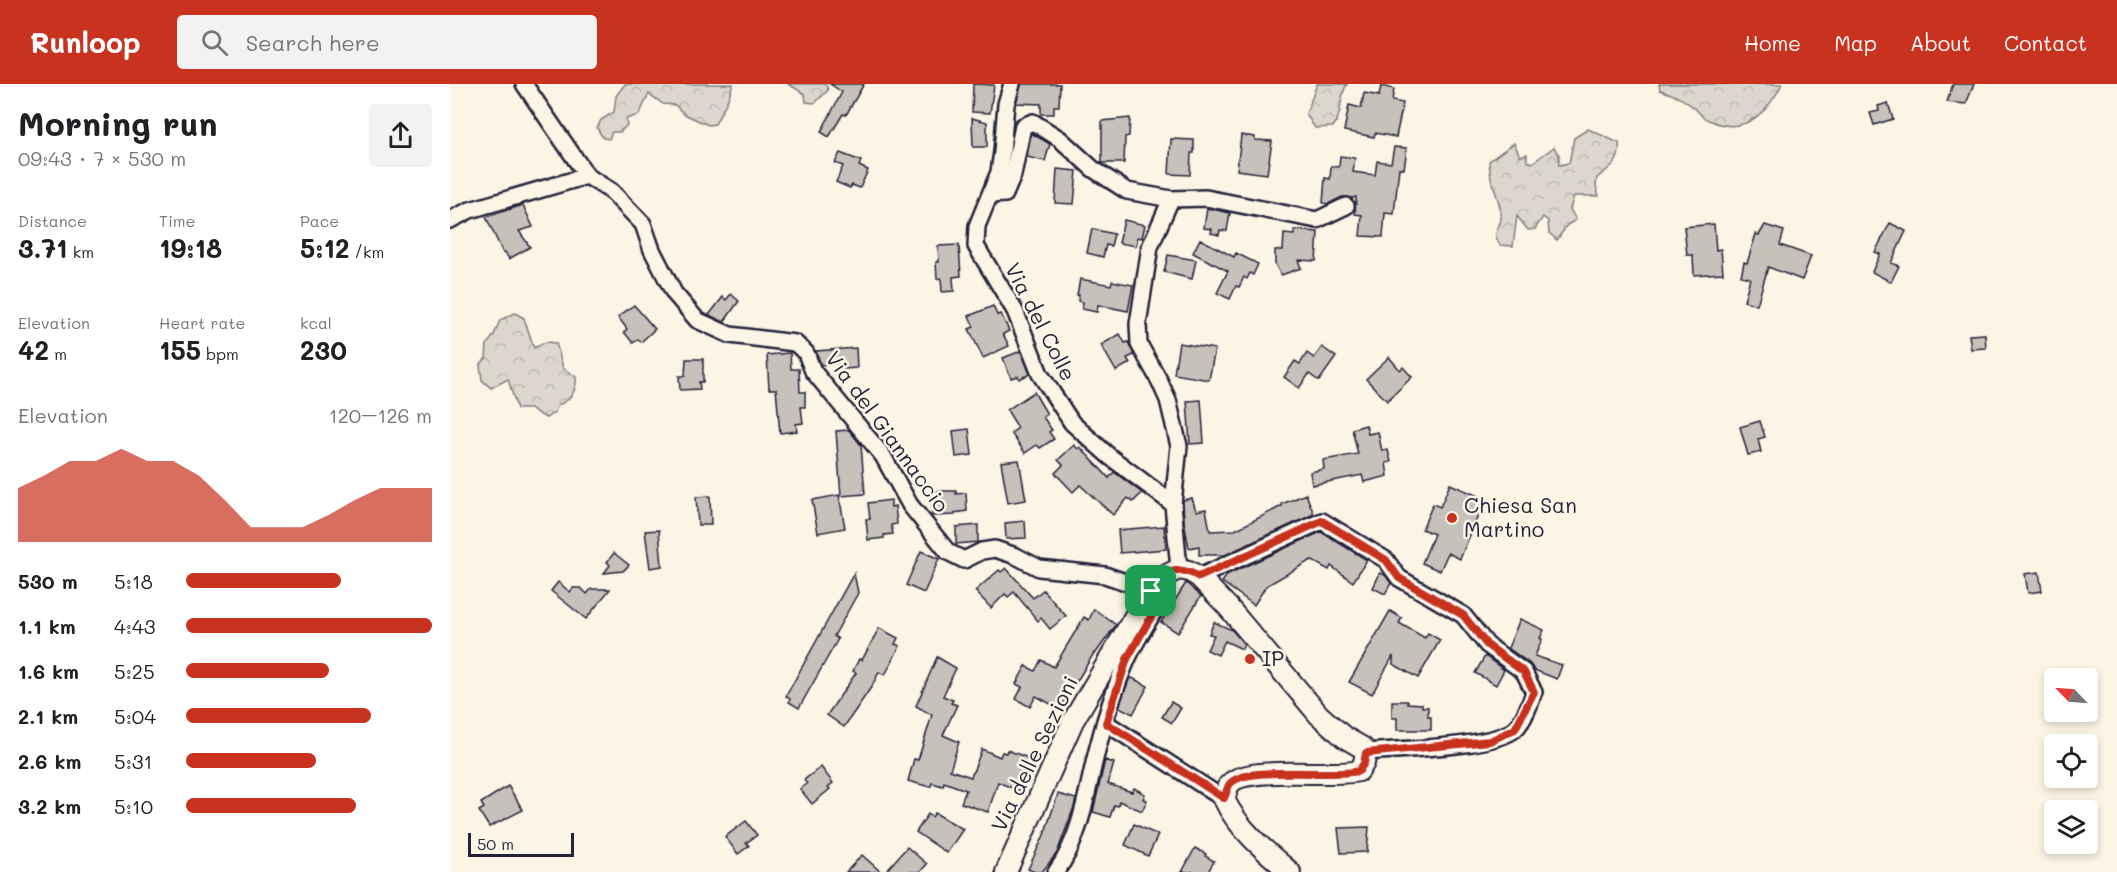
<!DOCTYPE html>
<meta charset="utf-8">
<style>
:root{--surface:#fff;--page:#f2f2f2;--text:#202124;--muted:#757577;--accent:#c8321e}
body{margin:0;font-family:Mali,sans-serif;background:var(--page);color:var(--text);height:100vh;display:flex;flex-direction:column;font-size:22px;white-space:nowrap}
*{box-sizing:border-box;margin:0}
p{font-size:20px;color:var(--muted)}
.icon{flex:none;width:33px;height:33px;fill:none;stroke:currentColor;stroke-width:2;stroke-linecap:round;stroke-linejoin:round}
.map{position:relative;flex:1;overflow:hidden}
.drawer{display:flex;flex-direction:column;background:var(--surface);width:450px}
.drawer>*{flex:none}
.needle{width:39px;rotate:295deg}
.controls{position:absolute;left:1594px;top:584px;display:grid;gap:12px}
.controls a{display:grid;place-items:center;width:54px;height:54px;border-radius:6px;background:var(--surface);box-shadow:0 3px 9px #0003;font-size:30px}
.scale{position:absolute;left:18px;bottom:15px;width:106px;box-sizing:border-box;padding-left:6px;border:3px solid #22223b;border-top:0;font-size:16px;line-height:21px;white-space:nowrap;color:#22223b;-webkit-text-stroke:4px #fcf5e5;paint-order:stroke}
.pin{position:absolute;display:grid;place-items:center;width:51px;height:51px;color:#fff;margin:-26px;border-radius:12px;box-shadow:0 3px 9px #0006}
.round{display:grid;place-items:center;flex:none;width:63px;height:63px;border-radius:6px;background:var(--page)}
.head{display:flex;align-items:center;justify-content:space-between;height:102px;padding:0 18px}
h1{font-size:33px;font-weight:700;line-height:45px}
.stats{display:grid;grid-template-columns:repeat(3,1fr);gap:9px;height:102px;padding:6px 18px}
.stats div{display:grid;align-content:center}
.stats b{font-size:26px;font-weight:700}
.stats small{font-size:16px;font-weight:400}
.stats p{font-size:16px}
.chart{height:168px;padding:12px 18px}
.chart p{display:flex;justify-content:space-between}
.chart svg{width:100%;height:108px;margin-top:6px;fill:var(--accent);opacity:.7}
ul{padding:0 18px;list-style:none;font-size:20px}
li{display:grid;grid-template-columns:96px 72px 1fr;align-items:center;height:45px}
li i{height:15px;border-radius:8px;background:var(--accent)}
header{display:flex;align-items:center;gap:36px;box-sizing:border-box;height:84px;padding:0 30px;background:var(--accent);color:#fff}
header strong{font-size:28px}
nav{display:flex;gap:33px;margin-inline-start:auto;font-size:21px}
.search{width:420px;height:54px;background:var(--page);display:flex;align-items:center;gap:15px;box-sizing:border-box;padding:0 21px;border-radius:6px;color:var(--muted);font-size:22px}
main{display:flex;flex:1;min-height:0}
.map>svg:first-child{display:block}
.forest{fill:url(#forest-crowns);stroke:#7f7c84;stroke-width:1.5}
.building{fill:#c6c1bb;stroke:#22223b;stroke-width:1.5}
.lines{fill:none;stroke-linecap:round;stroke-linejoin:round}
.minor-casing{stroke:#22223b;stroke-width:20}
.tertiary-casing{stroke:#22223b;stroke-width:24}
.minor{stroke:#fcf5e5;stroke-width:15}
.tertiary{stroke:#fcf5e5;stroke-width:20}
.route-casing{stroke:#fff;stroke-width:12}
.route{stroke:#c8321e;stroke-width:8}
.poi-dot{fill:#c8321e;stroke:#fcf5e5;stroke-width:2}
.labels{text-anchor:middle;stroke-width:5;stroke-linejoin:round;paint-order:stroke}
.street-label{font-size:21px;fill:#22223b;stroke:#fcf5e5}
.poi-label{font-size:21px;fill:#22223b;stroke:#fcf5e5;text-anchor:start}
</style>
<header>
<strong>Runloop</strong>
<div class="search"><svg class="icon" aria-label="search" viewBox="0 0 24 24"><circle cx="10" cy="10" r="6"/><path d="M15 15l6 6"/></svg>Search here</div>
<nav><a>Home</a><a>Map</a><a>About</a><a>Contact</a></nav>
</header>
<main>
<section class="drawer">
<div class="head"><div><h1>Morning run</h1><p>09:43 · 7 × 530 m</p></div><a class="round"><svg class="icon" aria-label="share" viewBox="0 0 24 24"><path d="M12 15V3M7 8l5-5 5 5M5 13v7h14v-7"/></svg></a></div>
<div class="stats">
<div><p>Distance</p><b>3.71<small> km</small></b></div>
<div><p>Time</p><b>19:18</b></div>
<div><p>Pace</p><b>5:12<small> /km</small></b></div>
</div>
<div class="stats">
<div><p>Elevation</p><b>42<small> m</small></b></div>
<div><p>Heart rate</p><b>155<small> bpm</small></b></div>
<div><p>kcal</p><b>230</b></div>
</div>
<div class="chart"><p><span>Elevation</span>120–126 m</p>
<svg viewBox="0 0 160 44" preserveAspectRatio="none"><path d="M0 44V22L10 17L20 11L30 11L40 6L50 11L60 11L70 17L80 27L90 38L100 38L110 38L120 33L130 27L140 22L150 22L160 22V44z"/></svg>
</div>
<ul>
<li><b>530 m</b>5:18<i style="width:63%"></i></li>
<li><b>1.1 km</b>4:43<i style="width:100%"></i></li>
<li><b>1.6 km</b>5:25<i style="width:58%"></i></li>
<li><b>2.1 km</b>5:04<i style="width:75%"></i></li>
<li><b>2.6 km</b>5:31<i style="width:53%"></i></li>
<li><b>3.2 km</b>5:10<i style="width:69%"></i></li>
</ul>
</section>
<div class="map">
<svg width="1667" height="788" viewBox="0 0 1667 788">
<defs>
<pattern id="forest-crowns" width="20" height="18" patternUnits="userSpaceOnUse" patternTransform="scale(1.5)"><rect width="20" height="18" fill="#dcd6cc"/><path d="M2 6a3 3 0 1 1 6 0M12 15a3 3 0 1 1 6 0" fill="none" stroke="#bcb7b0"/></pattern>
</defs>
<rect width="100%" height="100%" fill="#fcf5e5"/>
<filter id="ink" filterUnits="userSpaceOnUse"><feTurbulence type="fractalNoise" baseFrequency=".0167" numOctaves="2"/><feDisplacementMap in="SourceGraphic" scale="12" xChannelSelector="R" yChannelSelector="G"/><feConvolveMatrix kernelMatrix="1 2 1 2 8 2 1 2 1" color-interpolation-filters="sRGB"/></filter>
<g filter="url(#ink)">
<g class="forest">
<path d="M175,0H283L278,15L265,40L258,41L234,30L225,21L213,20L199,10L189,31L176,35L177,41L170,48H162L159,55L153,54L147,44L151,36L164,28L166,12Z"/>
<path d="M338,0H376L378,6L365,19L356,18L355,10Z"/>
<path d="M867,0H897C888,14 894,28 883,43L865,44L856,30Z"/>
<path d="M1209,0H1332C1319,26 1297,50 1266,39C1262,37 1257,36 1253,33C1250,30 1247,26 1243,23C1233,14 1222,10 1210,6Z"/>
<path d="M1138,45L1169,59C1171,79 1161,82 1147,94L1146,102L1149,112H1124L1120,125L1126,136L1117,141L1107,156L1099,149L1098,137L1093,133L1085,145L1078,146L1067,132L1063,162L1050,161C1041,147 1050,146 1051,134C1052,123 1046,111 1043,101C1040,94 1040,85 1039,77L1064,59L1070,72L1077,70V77L1082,79L1104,63L1109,71V81L1119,79L1124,54Z"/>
<path d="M65,229L74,234L84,264L96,258L106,259L113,284L126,293C127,307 121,316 108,321L105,328L96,334L80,325H67L58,295L41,304L32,296L30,281L36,274L37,261L44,251L50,236Z"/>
</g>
<g class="building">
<path d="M380,0H414L396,31L393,30L379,53L371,48L392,8Z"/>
<path d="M523,0L544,1L540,29L522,28Z"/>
<path d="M571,0H610L609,22H604V30H591V20L566,19Z"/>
<path d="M1503,0H1524L1516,20L1497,18Z"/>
<path d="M931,2L944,5L942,17L953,19L946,53L925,49L924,53L894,47L899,21L911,24L914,9L929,12Z"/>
<path d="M1438,19L1443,35L1424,41L1420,29L1429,27L1428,22Z"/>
<path d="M522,34L537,38V63H523Z"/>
<path d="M680,34L679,52L675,53L674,79H652V37Z"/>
<path d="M581,49L600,60L595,77L577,73Z"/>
<path d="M791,51L805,53V56L822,57L817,90L787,86Z"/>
<path d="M721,55L744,56V69H741L740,91L719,90Z"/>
<path d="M944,63L957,64L954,85L949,84L944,130L935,129L933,153L910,152L912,131L905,130L906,113L902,114L892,113L878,120L873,119L875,94L880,95L881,82L889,83L890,72L905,74L903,88L925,91L927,77L941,79Z"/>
<path d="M390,69L411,77L409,82L418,86L410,104L402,101L400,104L386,98L393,82L385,79Z"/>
<path d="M607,85L627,87L624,120L605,119Z"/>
<path d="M73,121L83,143L69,147L80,163L59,175L55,168L53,169L36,133Z"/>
<path d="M757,124L780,129L777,147L770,146L769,151L761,149L762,145L754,144Z"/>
<path d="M674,136L695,141L692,154L688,153L686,162L669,159Z"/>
<path d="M1440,139L1456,147L1441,179L1449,182L1441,198L1422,188L1430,170L1425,168Z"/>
<path d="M1264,140L1266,166L1271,165L1273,189L1244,191L1243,171H1237L1234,143Z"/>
<path d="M1315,141L1334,147L1330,161L1361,172L1352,196L1318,183L1307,221L1294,217L1300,194L1291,192L1294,178L1297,179L1306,150L1309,151Z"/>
<path d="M642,145L664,150L661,162L656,161L653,173L637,169Z"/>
<path d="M844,146L868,148L866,177L848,176L851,184L831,191L825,180V166H833L834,150L844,151Z"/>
<path d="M750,155L784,173L786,169L808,180L803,191L800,189L797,195L794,193L789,203L786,202L780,215L767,209L778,187L743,169Z"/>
<path d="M509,161L511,192L503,193L504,207L492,208L491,194L487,195L486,178H489L488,162Z"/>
<path d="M718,171L746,176L742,195L714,188Z"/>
<path d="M630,195L661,201L662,197L683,201L678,227L648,221L647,228L632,225L633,218L628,217L629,211H627Z"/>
<path d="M281,210L289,217L274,238L259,231L273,213L276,216Z"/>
<path d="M184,221L205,245L191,258L188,255L183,259L174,248L177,245L168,233Z"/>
<path d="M543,222L547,231L551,230L559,247L553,250L559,262L533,274L519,245L524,243L519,232Z"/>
<path d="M670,250L675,259L678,258L684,271L677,274L680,279L666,287L651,261Z"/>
<path d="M1535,250L1536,264L1521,265L1519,251Z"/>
<path d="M729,259L765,265L759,296L724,290Z"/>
<path d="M872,263L886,273L869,297L859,290L849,304L834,293L845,277L850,280L857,269L864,274Z"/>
<path d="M406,264L407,284L394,285L393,279L371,281L366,267Z"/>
<path d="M571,267L580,290L569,295L568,292L561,294L553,274Z"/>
<path d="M340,269L341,285H349L350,308H355V323H351L353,339L346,340L347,347L330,349L326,305H319L317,271Z"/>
<path d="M939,273L950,286L953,283L962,293L937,317L916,295Z"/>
<path d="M236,275H253V298H249L250,305L230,306L229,292H235Z"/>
<path d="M584,308L597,330L593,333L602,346L599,348L604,355L590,364L587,361L575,369L561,349L568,344L557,326Z"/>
<path d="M751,316L754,359L740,360L737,317Z"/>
<path d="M1310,337L1315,353L1308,355L1311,368L1298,371L1290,343Z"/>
<path d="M916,341L918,350L928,348L932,367L938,366L941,378L936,379L938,392L914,398L912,391L862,401L860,388L874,385L873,376L908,370L902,345Z"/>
<path d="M519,345L522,371L506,373L503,347Z"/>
<path d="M399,346L411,361L415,410L391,412L386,347Z"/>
<path d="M624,361L628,365L630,363L659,394L664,388L692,409L683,418L678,414L663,431L630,401L623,408L605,389L613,381L608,376Z"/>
<path d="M569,376L576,416L558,419L551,378Z"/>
<path d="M1000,400L1035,415L1010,475L998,469L990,487L972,479L984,450L972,445L983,420L990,423Z"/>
<path d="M482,407H506V410L516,409L517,427L505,429V431L482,432Z"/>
<path d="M856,410L864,430L775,471H749V462L739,464L734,438L733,416L742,414L746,427L756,425L760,447L785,446L832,422V420Z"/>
<path d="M389,411L395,444L368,449L362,416Z"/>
<path d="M260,412L261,441H248L246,413Z"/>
<path d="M441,416V423L445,422L447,440L441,441L443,450L434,451V454L418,456L416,435H420L418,419Z"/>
<path d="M575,437L576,454L556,455L555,439Z"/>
<path d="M528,441V458L506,460V443Z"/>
<path d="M714,442L716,465L670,469L668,446Z"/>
<path d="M209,446L212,482L200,484L195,447Z"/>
<path d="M871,448L917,476L903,498L881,482L879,486L861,476L816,502L804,521L772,498L778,490Z"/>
<path d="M471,467L489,475L474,509L456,501Z"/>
<path d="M164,469L179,481L173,487L154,489L160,481L157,478Z"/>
<path d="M556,484L583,514L593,506L616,532L600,545L591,534L588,537L564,508L558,513L555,510L541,524L525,507L549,486L551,488Z"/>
<path d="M1589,488L1592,507L1578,509L1575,490Z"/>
<path d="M404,489L408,509L384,552L388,555L349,624L339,618L340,615L336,612Z"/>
<path d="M930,489L935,491L941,499L935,510L923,504Z"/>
<path d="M108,498L120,508L123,504H131L137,510L141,505H160L136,535L101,507Z"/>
<path d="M736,499L751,512L728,549L711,538Z"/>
<path d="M644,525L666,541L645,570L644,569L610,625L586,612L580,623L566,615L572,603L566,600L576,582L585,587L591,576L604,583L634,533L639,536Z"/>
<path d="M940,527L952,534L949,539L975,554L978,549L990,556L968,594L943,580V572L922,610L899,598Z"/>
<path d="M1070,535L1094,546L1090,554L1092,555L1085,572L1112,581L1107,595L1084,586L1080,580L1058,564Z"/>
<path d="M764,538L782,546L794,560L792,565L775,557L768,571L757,566L764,551L759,550Z"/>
<path d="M429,544L448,554L445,560L450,562L435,591L429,588L422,602L394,643L377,631L406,589L403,587L409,575L412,576Z"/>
<path d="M1035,572L1054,586L1046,601L1025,589Z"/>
<path d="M487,573L506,584L493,612L503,616L501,619L507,621L493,651L509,658L500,686L521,693L532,665L550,673L552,668L556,669L557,666L581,675L569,707L548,698L538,728L511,719L516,706L494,698L493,702L482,699L481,702H476L458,697L464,675L468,676L482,631L466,622Z"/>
<path d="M680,593L698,602L683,630L669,623Z"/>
<path d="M942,617H958L957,619L972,620V623H978V633H981V646H947V634H942Z"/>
<path d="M721,618L731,624L722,639L712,633Z"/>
<path d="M655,676L664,679L658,700L682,708L684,704L695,710L693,715L697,716L692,727L669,717L668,722L664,721L660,733L643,728Z"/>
<path d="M371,683L383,699L378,703L380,705L362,720L350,705L357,700L354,696Z"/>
<path d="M58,702L73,726L39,743L29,727L34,724L31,719Z"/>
<path d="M608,710L626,715L624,723L607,769L592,788H585L578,785L594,751Z"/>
<path d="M485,729L513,745L497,769L466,748L478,730L482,733Z"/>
<path d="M296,737L307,751L296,759L299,762L288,770L275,753Z"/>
<path d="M684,740L708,751L698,772L675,761Z"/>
<path d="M919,743L917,768L891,769L888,744Z"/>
<path d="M457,763L477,780L470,788H435Z"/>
<path d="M745,764L756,770L755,772L764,777L758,788H732Z"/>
<path d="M412,771L431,788H396Z"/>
</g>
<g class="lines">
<g class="minor-casing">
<g id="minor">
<path d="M74,0L137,92L161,107L193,140L202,166L224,209L247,236L280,251L345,259L356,269L363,287L433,372L460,421L498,468L514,476L532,467L545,465L566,472L589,484L655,491L701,507L707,516L706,524C696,541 685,558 677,576C665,603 656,631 649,659C637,702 633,751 606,788"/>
<path d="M562,0L556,20L552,68L549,88L527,142L526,162L565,227L590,290L622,339L659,372L723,420L729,485"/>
<path d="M540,111L555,110L563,91L573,42L583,38L610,55L643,85L677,107L721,115L756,114L867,136L896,122"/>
<path d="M721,115L700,163L688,240L689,260L709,296L718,316L729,362L723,420"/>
<path d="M0,136L20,126L137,92"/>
<path d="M749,493L872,437L936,476L949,494L1013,531L1037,561L1074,588L1084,608C1081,618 1073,638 1065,645C1043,664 948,665 916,668"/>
<path d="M656,639L774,715"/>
</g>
</g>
<g class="tertiary-casing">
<path id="tertiary" d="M556,788L623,637L692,520L714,492L729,485L739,487L749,493L778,523L869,631L894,653L913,664L916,668L914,679L909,687C882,694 793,680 779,701C777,704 776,711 774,715C788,745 815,767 840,788"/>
</g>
<use href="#minor" class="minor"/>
<use href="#tertiary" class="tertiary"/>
</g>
</g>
<g class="lines" filter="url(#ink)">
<g class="route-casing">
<path id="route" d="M872,437L936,476L949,494L1013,531L1037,561L1074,588L1084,608L1065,645L1040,657L916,669L914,679L909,687C882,694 793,680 779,701C777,704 776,711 774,714L656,639L677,575L706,524L707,516L701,507C716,489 725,479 749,493Z"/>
</g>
<use href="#route" class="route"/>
</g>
<g class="poi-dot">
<circle cx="1002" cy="434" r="6"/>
<circle cx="800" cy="575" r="6"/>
</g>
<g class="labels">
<g class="street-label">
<text transform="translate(590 238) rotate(63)" y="7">Via del Colle</text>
<text transform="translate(437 348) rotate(54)" y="7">Via del Giannaccio</text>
<text transform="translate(585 670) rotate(-64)" y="7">Via delle Sezioni</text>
</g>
<g class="poi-label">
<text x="1014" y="429">Chiesa San<tspan x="1014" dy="24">Martino</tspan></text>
<text x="812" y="582">IP</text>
</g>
</g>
</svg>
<div class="controls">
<a><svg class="needle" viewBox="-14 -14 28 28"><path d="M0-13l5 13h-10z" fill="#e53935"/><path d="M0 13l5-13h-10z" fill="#757577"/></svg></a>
<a><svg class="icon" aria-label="locate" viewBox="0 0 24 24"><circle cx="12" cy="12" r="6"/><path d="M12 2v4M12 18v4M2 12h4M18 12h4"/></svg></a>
<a><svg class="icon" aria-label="layers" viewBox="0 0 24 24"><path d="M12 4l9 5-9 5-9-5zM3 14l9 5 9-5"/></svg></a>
</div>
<div class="scale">50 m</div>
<div class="pin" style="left:701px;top:507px;background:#1e9e55"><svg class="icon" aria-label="arrive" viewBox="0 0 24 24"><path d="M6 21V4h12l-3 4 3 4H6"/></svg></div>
</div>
</main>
